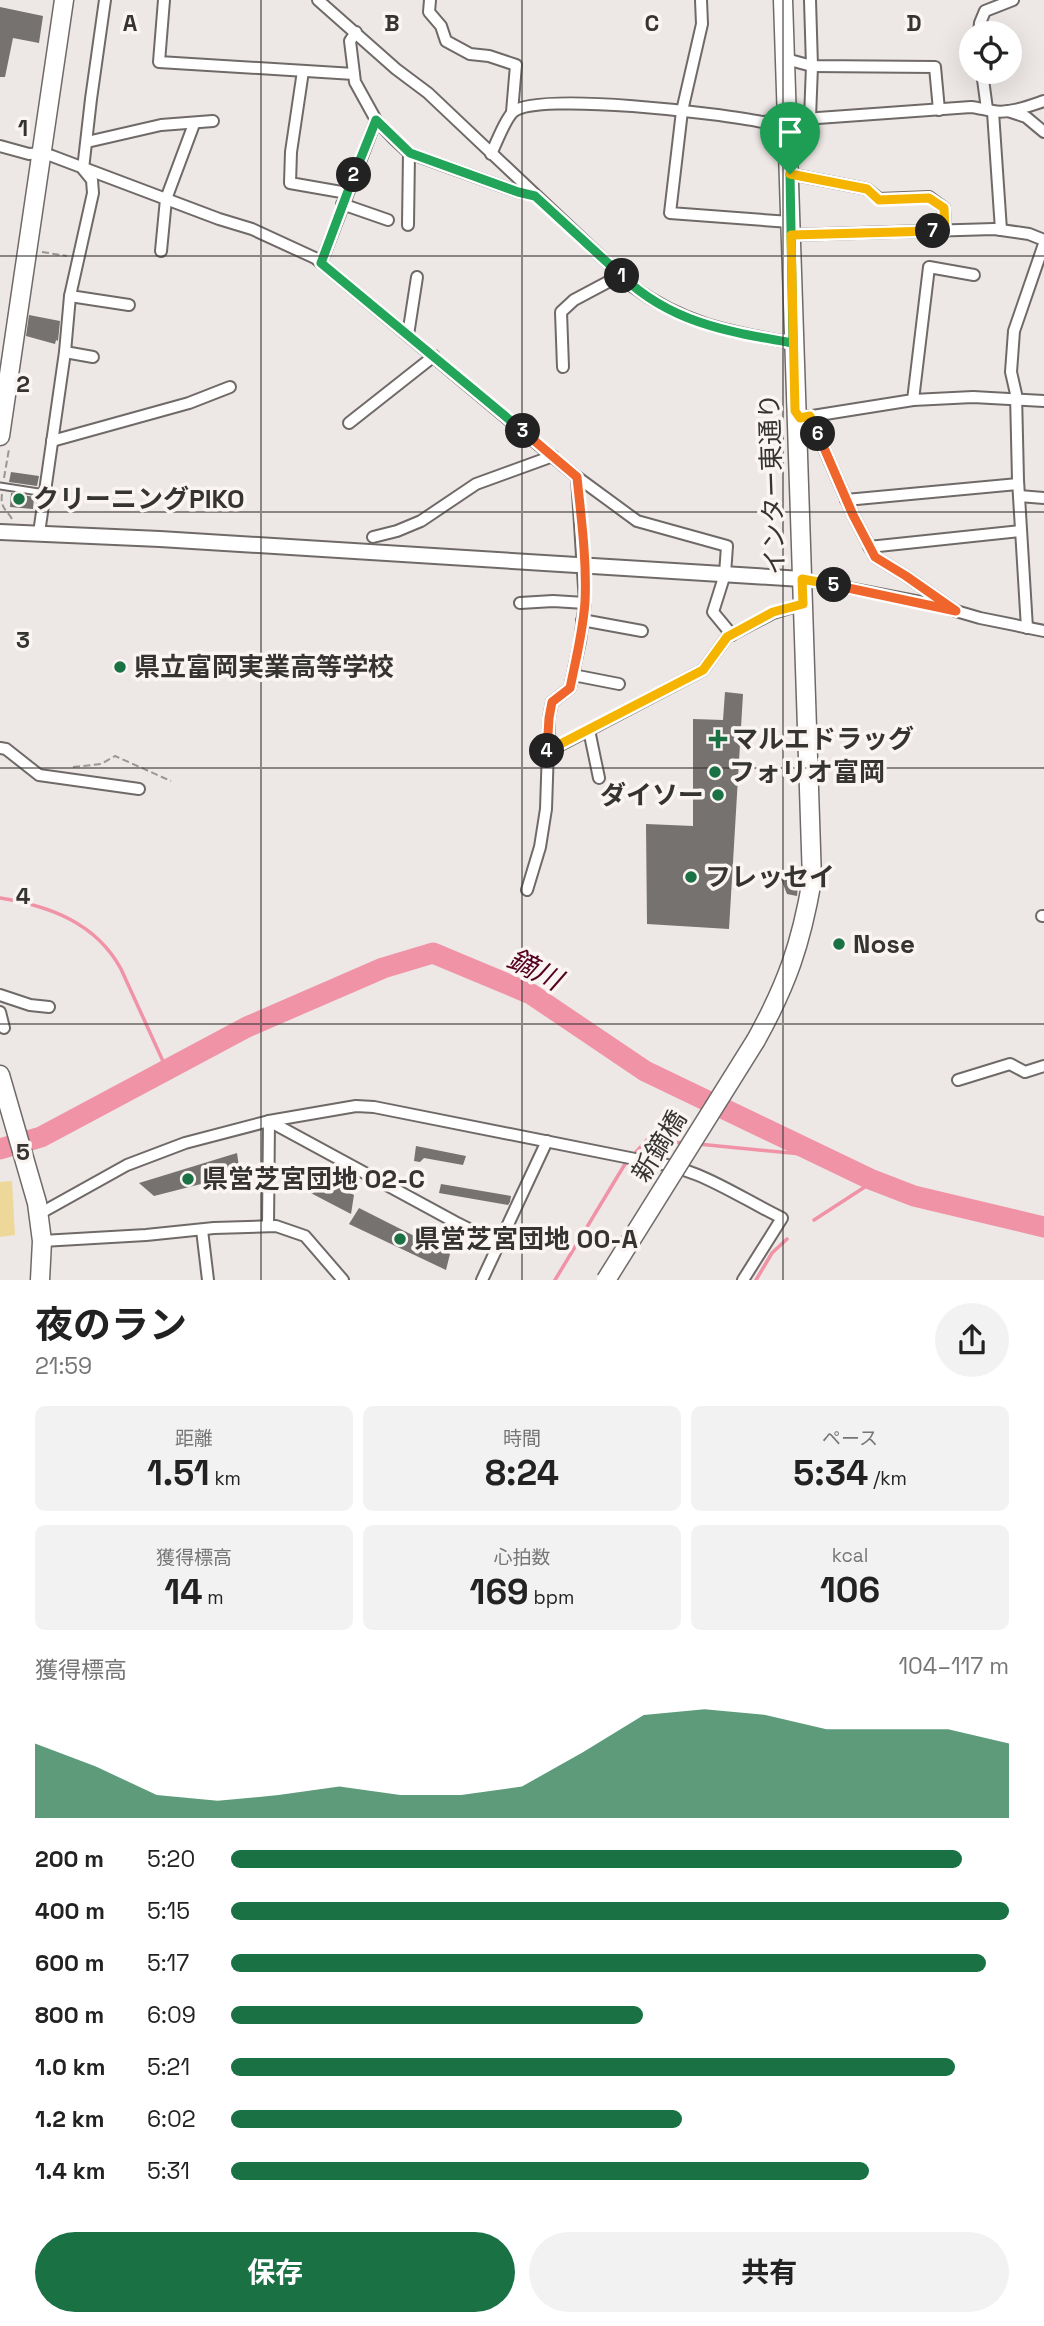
<!DOCTYPE html>
<html lang="ja">
<meta charset="utf-8">
<style>
:root{--surface:#fff;--page:#f2f2f2;--text:#222;--muted:#767676;--accent:#197144}
body{margin:0;font-family:"Space Grotesk","Noto Sans JP",sans-serif;background:var(--page);color:var(--text);height:100vh;display:flex;flex-direction:column;font-size:26px;white-space:nowrap}
*{box-sizing:border-box;margin:0}
p{font-size:23px;color:var(--muted)}
.icon{flex:none;width:38px;height:38px;fill:none;stroke:currentColor;stroke-width:2;stroke-linecap:round;stroke-linejoin:round}
.map{position:relative;height:1280px;overflow:hidden}
.panel{display:flex;flex-direction:column;background:var(--surface);flex:1}
.panel>*{flex:none}
.buttons{position:absolute;left:959px;top:21px;display:grid;gap:14px}
.buttons a{display:grid;place-items:center;width:63px;height:63px;border-radius:50%;background:var(--surface);box-shadow:0 7px 28px #0002;font-size:35px}
.pin{position:absolute;display:grid;place-items:center;width:60px;height:60px;color:#fff;margin:-72px -30px;border-radius:50% 50% 50% 0;rotate:-45deg;box-shadow:0 0 7px #0007}
.pin .icon{rotate:45deg}
.km{position:absolute;width:35px;height:35px;margin:-18px;border-radius:50%;background:#222;color:#fff;font-size:19px;line-height:35px;text-align:center}
.round{display:grid;place-items:center;flex:none;width:74px;height:74px;border-radius:37px;background:var(--page)}
.headline{display:flex;align-items:center;justify-content:space-between;height:119px;padding:0 35px}
h1{font-size:38px;font-weight:700;line-height:52px}
.figures{display:grid;grid-template-columns:repeat(3,1fr);gap:10px;height:119px;padding:7px 35px}
.figures div{display:grid;align-content:center;border-radius:10px;background:var(--page);text-align:center}
.figures b{font-size:35px;font-weight:700}
.figures small{font-size:19px;font-weight:400}
.figures p{font-size:19px}
.chart{height:196px;padding:14px 35px}
.chart p{display:flex;justify-content:space-between}
.chart svg{width:100%;height:126px;margin-top:7px;fill:var(--accent);opacity:.7}
.primary-button{display:flex;gap:14px;margin-top:auto;padding:14px 35px}
.primary-button a{flex:1;height:80px;border-radius:42px;background:var(--accent);color:#fff;font-size:28px;font-weight:700;line-height:80px;text-align:center}
.primary-button a+a{background:var(--page);color:var(--text)}
ul{padding:0 35px;list-style:none;font-size:23px}
li{display:grid;grid-template-columns:112px 84px 1fr;align-items:center;height:52px}
li i{height:18px;border-radius:9px;background:var(--accent)}
.map>svg:first-child{display:block}
.green{fill:#edd89a}
.lines{fill:none;stroke-linecap:round;stroke-linejoin:round}
.stream{stroke:#f193a7;stroke-width:3.5}
.river{stroke:#f193a7;stroke-width:21}
.building{fill:#75726f}
.service-casing{stroke:#6f6a68;stroke-width:9}
.minor-casing{stroke:#6f6a68;stroke-width:14}
.tertiary-casing{stroke:#6f6a68;stroke-width:18}
.primary-casing{stroke:#6f6a68;stroke-width:21}
.path{stroke:#9a9694;stroke-width:2;stroke-dasharray:7 3.5;stroke-linecap:butt}
.service{stroke:#fff;stroke-width:5}
.minor{stroke:#fff;stroke-width:10}
.tertiary{stroke:#fff;stroke-width:14}
.primary{stroke:#fff;stroke-width:18}
.primary-bridge-casing{stroke:#6f6a68;stroke-width:21;stroke-linecap:butt}
.primary-bridge{stroke:#fff;stroke-width:18}
.split-1-casing{stroke:#fff;stroke-width:14}
.split-2-casing{stroke:#fff;stroke-width:14}
.split-3-casing{stroke:#fff;stroke-width:14}
.split-4-casing{stroke:#fff;stroke-width:14}
.split-5-casing{stroke:#fff;stroke-width:14}
.split-6-casing{stroke:#fff;stroke-width:14}
.split-7-casing{stroke:#fff;stroke-width:14}
.split-8-casing{stroke:#fff;stroke-width:14}
.split-1{stroke:#22a559;stroke-width:9}
.split-2{stroke:#22a559;stroke-width:9}
.split-3{stroke:#22a559;stroke-width:9}
.split-4{stroke:#f0652b;stroke-width:9}
.split-5{stroke:#f5b400;stroke-width:9}
.split-6{stroke:#f0652b;stroke-width:9}
.split-7{stroke:#f5b400;stroke-width:9}
.split-8{stroke:#f5b400;stroke-width:9}
.grid{fill:none;stroke:#363433;stroke-width:2;stroke-opacity:0.55}
.poi-dot{fill:#197144;stroke:#faf5f2;stroke-width:2.5}
.labels{text-anchor:middle;stroke-width:7;stroke-linejoin:round;paint-order:stroke}
.street-label{font-size:26px;fill:#363433;stroke:#faf5f2}
.poi-label{font-size:26px;font-weight:bold;fill:#363433;stroke:#faf5f2;text-anchor:start}
.water-label{font-size:28px;font-style:italic;fill:#540021;stroke:#faf5f2}
.grid-label{font-size:23px;text-anchor:middle;font-weight:bold;fill:#363433;stroke:#faf5f2;stroke-width:7;stroke-linejoin:round;paint-order:stroke}
</style>
<div class="map">
<svg width="1044" height="1280" viewBox="0 0 1044 1280">
<rect width="100%" height="100%" fill="#ede7e5"/>
<path class="green" d="M12,1181L15,1235L0,1237V1182Z"/>
<g class="lines">
<g class="stream">
<path d="M0,898C50,906 96,923 121,969L167,1070"/>
<path d="M698,1144L822,1156"/>
<path d="M814,1220L874,1181"/>
<path d="M555,1280L625,1164L648,1139L683,1143"/>
<path d="M756,1280L772,1253L787,1239"/>
</g>
<path class="river" d="M0,1149L41,1137L247,1027L383,968L433,953L531,994L645,1071L870,1179L914,1196L1044,1227"/>
</g>
<g class="building">
<path d="M0,7L43,16L39,43L13,38L5,77H0Z"/>
<path d="M29,315L60,321L58,341L56,340L55,344L26,336Z"/>
<path d="M11,472L39,476L37,486L9,482Z"/>
<path d="M11,493L34,497L33,509L10,507Z"/>
<path d="M725,692L743,694L729,929L647,924L646,824L693,826V719L723,720Z"/>
<path d="M782,872L795,875L798,886L797,896L787,894L781,879Z"/>
<path d="M416,1146L466,1156L463,1165L424,1158L420,1162L414,1161Z"/>
<path d="M237,1153L240,1174L154,1196L139,1183Z"/>
<path d="M289,1163L354,1195L351,1214L280,1177Z"/>
<path d="M441,1184L511,1196L510,1202L508,1205L439,1193Z"/>
<path d="M359,1208L450,1254L446,1270L349,1224Z"/>
</g>
<g class="lines">
<g class="service-casing">
<path id="service" d="M0,486L45,493"/>
</g>
<g class="minor-casing">
<g id="minor">
<path d="M164,0L159,62L354,74"/>
<path d="M318,0L396,69L428,93L632,286C685,325 731,332 793,343"/>
<path d="M430,0L429,12L441,26L446,41L470,54L489,56L516,65L512,112"/>
<path d="M701,0L702,24L682,111L670,213L790,222"/>
<path d="M810,0L812,66L810,118"/>
<path d="M356,32L350,41L355,82L376,120L394,139L409,153L518,192L533,195"/>
<path d="M979,33L980,23L985,11L1013,0"/>
<path d="M786,59L812,66L935,67L939,110"/>
<path d="M303,71L291,152L290,183L347,193"/>
<path d="M982,72L987,109"/>
<path d="M1008,111L1026,117L1044,132"/>
<path d="M993,112L1001,230"/>
<path d="M87,142L161,125L213,121"/>
<path d="M0,146L29,154L43,153L52,156L219,219L252,229L315,258L577,477L637,521L727,546L725,574L713,612L732,635"/>
<path d="M491,154C496,144 505,119 513,112C537,91 725,114 762,122L971,107C979,108 986,110 993,111C1009,114 1029,106 1044,101"/>
<path d="M790,174L867,189L879,199L929,197L944,208L945,231"/>
<path d="M342,204L388,220"/>
<path d="M408,225L409,153"/>
<path d="M791,235L994,229L1029,234L1044,240"/>
<path d="M161,251L166,199L194,124"/>
<path d="M321,263L376,120"/>
<path d="M70,296L129,305"/>
<path d="M408,335L417,277"/>
<path d="M65,352L93,357"/>
<path d="M563,367L561,312L574,300L621,275"/>
<path d="M913,400L973,397L1044,401"/>
<path d="M797,413L800,418L913,400L929,267L974,275"/>
<path d="M810,416L853,515L875,557L906,576L956,611"/>
<path d="M349,423L434,356"/>
<path d="M52,441L189,403L230,387"/>
<path d="M1019,496L1044,498"/>
<path d="M846,500L1018,484"/>
<path d="M39,533L65,352L70,296L93,193L92,180L83,169L91,99L105,0"/>
<path d="M373,537L397,531L421,521L476,484L553,456"/>
<path d="M869,547L1021,531"/>
<path d="M802,579L932,604L980,618L1044,631"/>
<path d="M520,603L553,601L585,603"/>
<path d="M582,620L642,631"/>
<path d="M1027,628L1018,480L1016,394L1011,372L1014,331L1044,244"/>
<path d="M573,675L619,684"/>
<path d="M589,730L599,778"/>
<path d="M0,748L6,749L39,775L139,789"/>
<path d="M547,752L703,670L727,637L773,613L803,604"/>
<path d="M527,890L540,847L546,809L549,718L552,702L570,688L580,641L585,603L577,477"/>
<path d="M1042,916H1044"/>
<path d="M0,995L30,1005L49,1007"/>
<path d="M0,1012L4,1028"/>
<path d="M958,1080L1010,1064L1025,1072L1044,1066"/>
<path d="M269,1121L455,1222L499,1244"/>
<path d="M39,1214L127,1165L185,1143L269,1121L356,1106L374,1107L640,1160C699,1167 731,1193 782,1218L743,1280"/>
<path d="M268,1226L269,1121"/>
<path d="M202,1230L208,1280"/>
<path d="M42,1241L146,1235L214,1228L276,1226L305,1236L343,1280"/>
<path d="M482,1280L547,1141"/>
</g>
</g>
<g class="tertiary-casing">
<path id="tertiary" d="M0,532L160,539L802,579"/>
</g>
<g class="primary-casing">
<g id="primary">
<path d="M0,436L64,0"/>
<path d="M756,1040C787,984 801,944 812,880L783,0"/>
<path d="M0,1075L37,1203L42,1241L40,1280"/>
</g>
</g>
<g class="path">
<path d="M42,252L67,256"/>
<path d="M4,478L9,449"/>
<path d="M2,494C0,508 6,509 12,519"/>
<path d="M73,767L101,764L115,756L171,781"/>
</g>
<use href="#service" class="service"/>
<use href="#minor" class="minor"/>
<use href="#tertiary" class="tertiary"/>
<use href="#primary" class="primary"/>
<g class="primary-bridge-casing">
<path id="primary-bridge" d="M606,1280L756,1040"/>
</g>
<use href="#primary-bridge" class="primary-bridge"/>
</g>
<g class="lines">
<g class="split-1-casing">
<path id="split-1" d="M622,276C671,323 729,332 793,343L790,174"/>
</g>
<g class="split-2-casing">
<path id="split-2" d="M354,175L376,120L410,153L518,192L535,196L622,276"/>
</g>
<g class="split-3-casing">
<path id="split-3" d="M354,175L321,263L523,431"/>
</g>
<g class="split-4-casing">
<path id="split-4" d="M523,431L577,477C581,517 587,560 585,602C583,631 576,659 570,688L552,702L549,718L547,751"/>
</g>
<g class="split-5-casing">
<path id="split-5" d="M547,751L703,670L727,637L773,612L803,604L802,579L834,585"/>
</g>
<g class="split-6-casing">
<path id="split-6" d="M818,434L853,515L875,557L906,576L956,611L834,585"/>
</g>
<g class="split-7-casing">
<path id="split-7" d="M818,434L810,416L800,418L795,411L791,235L933,231"/>
</g>
<g class="split-8-casing">
<path id="split-8" d="M790,174L867,189L879,200L929,198L944,208L945,231H933"/>
</g>
<use href="#split-1" class="split-1"/>
<use href="#split-2" class="split-2"/>
<use href="#split-3" class="split-3"/>
<use href="#split-4" class="split-4"/>
<use href="#split-5" class="split-5"/>
<use href="#split-6" class="split-6"/>
<use href="#split-7" class="split-7"/>
<use href="#split-8" class="split-8"/>
</g>
<path class="grid" d="M261,0V1280M522,0V1280M783,0V1280M0,256H1044M0,512H1044M0,768H1044M0,1024H1044"/>
<g class="poi-dot">
<circle cx="19" cy="499" r="7"/>
<circle cx="120" cy="667" r="7"/>
<path d="M714.5 728.5h7v7h7v7h-7v7h-7v-7h-7v-7h7z"/>
<circle cx="715" cy="772" r="7"/>
<circle cx="718" cy="795" r="7"/>
<circle cx="691" cy="877" r="7"/>
<circle cx="839" cy="944" r="7"/>
<circle cx="188" cy="1179" r="7"/>
<circle cx="400" cy="1239" r="7"/>
</g>
<g class="labels">
<g class="street-label">
<text transform="translate(772 484) rotate(-92)" y="9">インター東通り</text>
<text transform="translate(659 1146) rotate(-58)" y="9">新鏑橋</text>
</g>
<g class="poi-label">
<text x="33" y="508">クリーニングPIKO</text>
<text x="134" y="676">県立富岡実業高等学校</text>
<text x="732" y="748">マルエドラッグ</text>
<text x="729" y="781">フォリオ富岡</text>
<text x="704" y="804" text-anchor="end">ダイソー</text>
<text x="705" y="886">フレッセイ</text>
<text x="853" y="953">Nose</text>
<text x="202" y="1188">県営芝宮団地 02-C</text>
<text x="414" y="1248">県営芝宮団地 00-A</text>
</g>
<g class="water-label">
<text transform="translate(535 969) rotate(27)" y="10">鏑川</text>
</g>
</g>
<g class="grid-label">
<text x="130" y="31">A</text>
<text x="392" y="31">B</text>
<text x="652" y="31">C</text>
<text x="914" y="31">D</text>
<text x="23" y="136">1</text>
<text x="23" y="392">2</text>
<text x="23" y="648">3</text>
<text x="23" y="904">4</text>
<text x="23" y="1160">5</text>
</g>
</svg>
<div class="buttons">
<a><svg class="icon" aria-label="locate" viewBox="0 0 24 24"><circle cx="12" cy="12" r="6"/><path d="M12 2v4M12 18v4M2 12h4M18 12h4"/></svg></a>
</div>
<div class="pin" style="left:790px;top:174px;background:#1e9e55"><svg class="icon" aria-label="arrive" viewBox="0 0 24 24"><path d="M6 21V4h12l-3 4 3 4H6"/></svg></div>
<b class="km" style="left:622px;top:276px">1</b>
<b class="km" style="left:354px;top:175px">2</b>
<b class="km" style="left:523px;top:431px">3</b>
<b class="km" style="left:547px;top:751px">4</b>
<b class="km" style="left:834px;top:585px">5</b>
<b class="km" style="left:818px;top:434px">6</b>
<b class="km" style="left:933px;top:231px">7</b>
</div>
<section class="panel">
<div class="headline"><div><h1>夜のラン</h1><p>21:59</p></div><a class="round"><svg class="icon" aria-label="share" viewBox="0 0 24 24"><path d="M12 15V3M7 8l5-5 5 5M5 13v7h14v-7"/></svg></a></div>
<div class="figures">
<div><p>距離</p><b>1.51<small> km</small></b></div>
<div><p>時間</p><b>8:24</b></div>
<div><p>ペース</p><b>5:34<small> /km</small></b></div>
</div>
<div class="figures">
<div><p>獲得標高</p><b>14<small> m</small></b></div>
<div><p>心拍数</p><b>169<small> bpm</small></b></div>
<div><p>kcal</p><b>106</b></div>
</div>
<div class="chart"><p><span>獲得標高</span>104–117 m</p>
<svg viewBox="0 0 160 44" preserveAspectRatio="none"><path d="M0 44V18L10 26L20 36L30 38L40 36L50 33L60 36L70 36L80 33L90 21L100 8L110 6L120 8L130 13L140 13L150 13L160 18V44z"/></svg>
</div>
<ul>
<li><b>200 m</b>5:20<i style="width:94%"></i></li>
<li><b>400 m</b>5:15<i style="width:100%"></i></li>
<li><b>600 m</b>5:17<i style="width:97%"></i></li>
<li><b>800 m</b>6:09<i style="width:53%"></i></li>
<li><b>1.0 km</b>5:21<i style="width:93%"></i></li>
<li><b>1.2 km</b>6:02<i style="width:58%"></i></li>
<li><b>1.4 km</b>5:31<i style="width:82%"></i></li>
</ul>
<div class="primary-button"><a>保存</a><a>共有</a></div>
</section>
